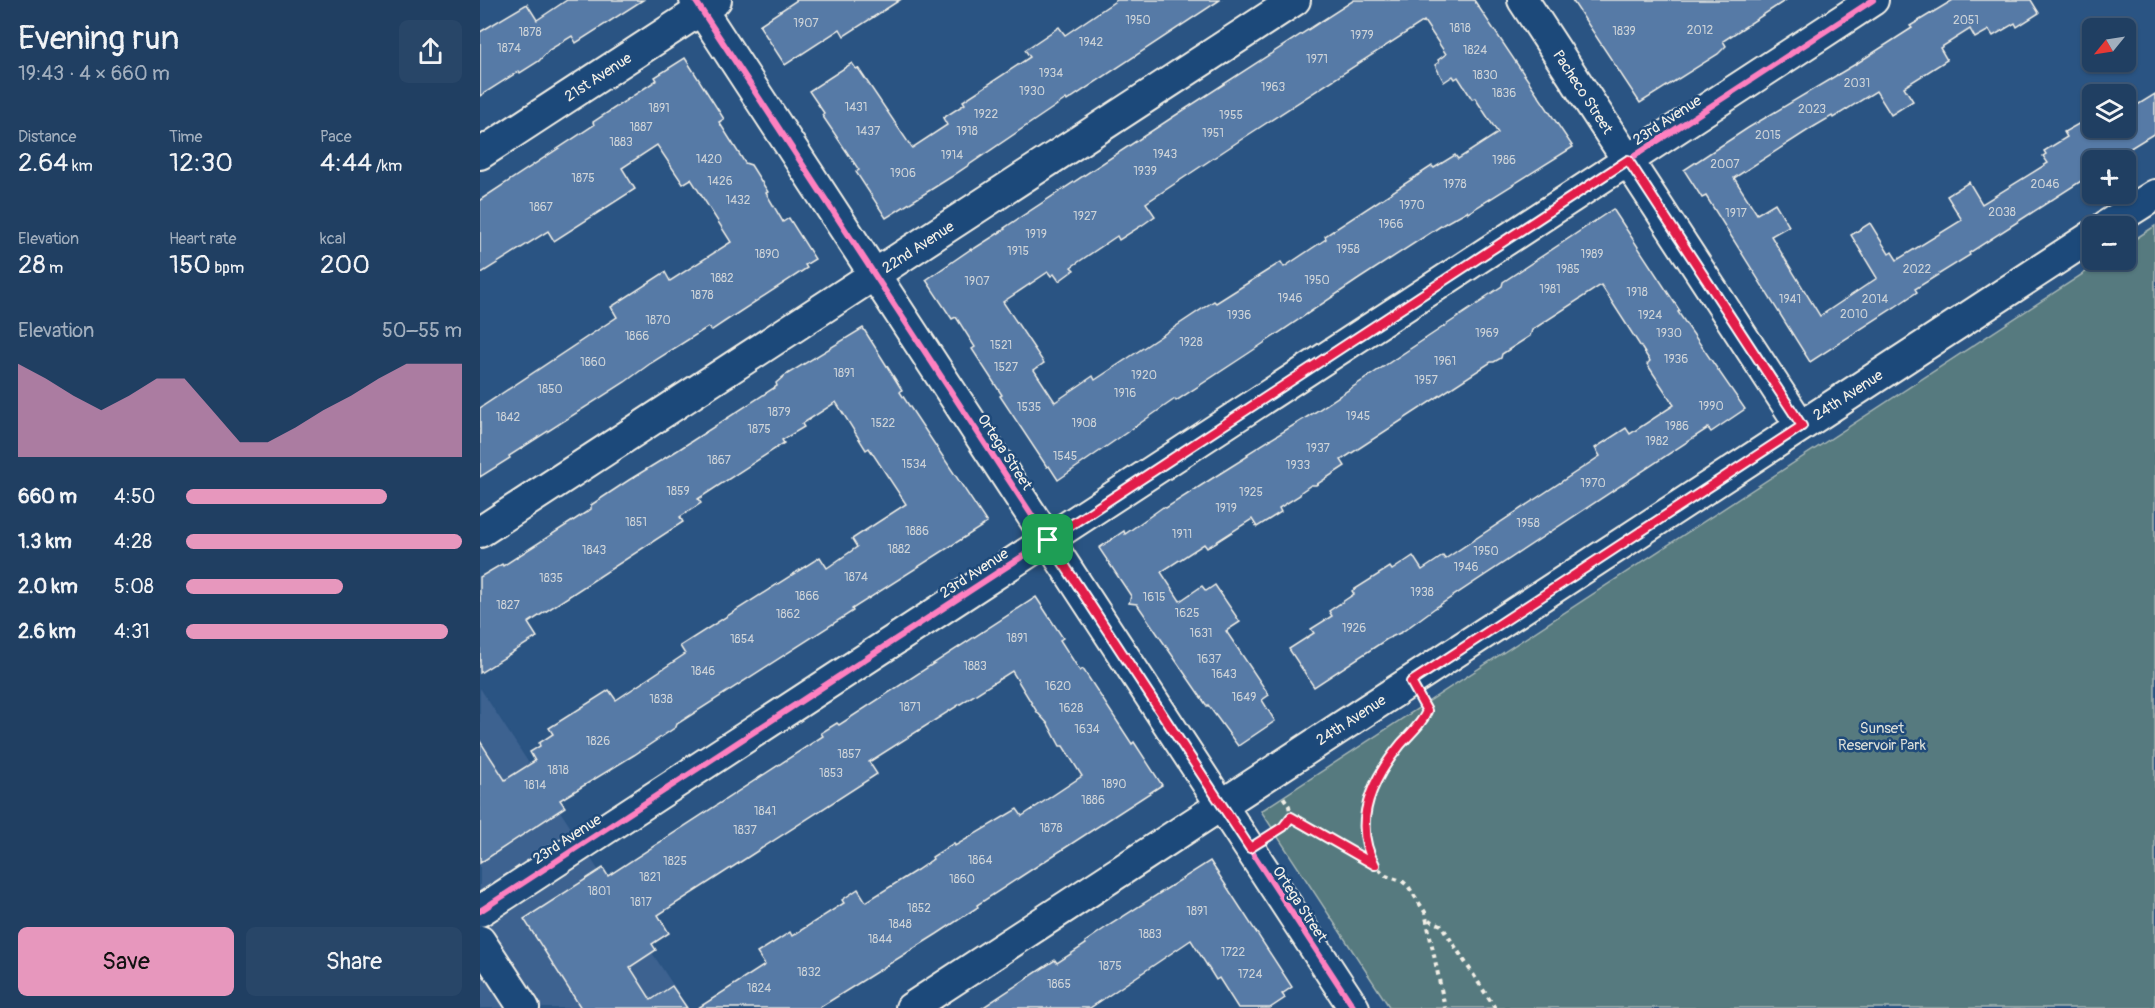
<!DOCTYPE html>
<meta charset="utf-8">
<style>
:root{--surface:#203f62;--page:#284668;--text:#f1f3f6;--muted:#a2afbe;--line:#3d5877;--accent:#e797bd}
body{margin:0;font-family:Pangolin,sans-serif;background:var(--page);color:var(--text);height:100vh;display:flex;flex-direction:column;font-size:22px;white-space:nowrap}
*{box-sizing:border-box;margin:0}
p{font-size:20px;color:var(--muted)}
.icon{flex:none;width:33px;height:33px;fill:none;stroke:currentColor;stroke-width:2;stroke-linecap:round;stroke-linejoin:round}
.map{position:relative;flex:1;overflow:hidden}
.side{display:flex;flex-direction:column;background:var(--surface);width:480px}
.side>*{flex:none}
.needle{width:39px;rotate:240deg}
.fabs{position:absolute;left:1602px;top:18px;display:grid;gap:12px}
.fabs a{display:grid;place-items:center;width:54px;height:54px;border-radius:9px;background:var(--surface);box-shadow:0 2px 4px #0004,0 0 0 2px var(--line);font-size:30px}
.pin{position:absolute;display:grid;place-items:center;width:51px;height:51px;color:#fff;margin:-26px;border-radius:12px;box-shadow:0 3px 9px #0006}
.round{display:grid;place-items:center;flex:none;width:63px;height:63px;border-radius:9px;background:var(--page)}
.overview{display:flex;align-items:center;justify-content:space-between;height:102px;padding:0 18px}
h1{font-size:33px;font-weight:600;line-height:45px}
.figures{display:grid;grid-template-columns:repeat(3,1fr);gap:9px;height:102px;padding:6px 18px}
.figures div{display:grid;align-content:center}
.figures b{font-size:26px;font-weight:600}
.figures small{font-size:16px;font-weight:400}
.figures p{font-size:16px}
.chart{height:168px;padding:12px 18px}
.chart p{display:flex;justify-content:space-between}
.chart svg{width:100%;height:108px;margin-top:6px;fill:var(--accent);opacity:.7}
.cta{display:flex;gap:12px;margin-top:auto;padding:12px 18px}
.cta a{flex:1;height:69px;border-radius:9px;background:var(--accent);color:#111;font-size:24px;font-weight:600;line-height:69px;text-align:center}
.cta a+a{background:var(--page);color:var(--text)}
ul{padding:0 18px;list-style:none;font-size:20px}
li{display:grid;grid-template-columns:96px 72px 1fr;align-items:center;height:45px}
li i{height:15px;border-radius:8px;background:var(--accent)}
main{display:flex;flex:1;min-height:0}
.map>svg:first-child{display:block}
.built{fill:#3c6290}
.green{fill:#577a7f;stroke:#a6b6b4;stroke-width:1.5}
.building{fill:#577aa6;stroke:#f4f1e8;stroke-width:1.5;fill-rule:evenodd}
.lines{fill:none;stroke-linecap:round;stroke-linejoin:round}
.minor-casing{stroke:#f4f1e8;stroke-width:34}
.path{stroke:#f4f1e8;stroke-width:4;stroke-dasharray:4.5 4.5;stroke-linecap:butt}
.minor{stroke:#1f4a7a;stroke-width:30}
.cycleway-casing{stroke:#1f4a7a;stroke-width:10}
.cycleway{stroke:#ff80c0;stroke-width:6}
.route-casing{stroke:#fff;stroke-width:12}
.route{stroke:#e11d48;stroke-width:8}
.labels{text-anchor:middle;stroke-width:5;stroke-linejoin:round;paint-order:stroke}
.number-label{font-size:12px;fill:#cdd3d8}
.street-label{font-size:15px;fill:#f4f1e8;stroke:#1f4a7a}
.park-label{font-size:15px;fill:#dcdfd8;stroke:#1f4a7a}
</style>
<main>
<section class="side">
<div class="overview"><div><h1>Evening run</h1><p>19:43 · 4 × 660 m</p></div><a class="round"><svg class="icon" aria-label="share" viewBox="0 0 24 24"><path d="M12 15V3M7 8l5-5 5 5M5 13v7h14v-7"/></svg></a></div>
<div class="figures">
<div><p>Distance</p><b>2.64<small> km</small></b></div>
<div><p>Time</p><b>12:30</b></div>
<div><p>Pace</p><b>4:44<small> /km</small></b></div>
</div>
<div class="figures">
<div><p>Elevation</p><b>28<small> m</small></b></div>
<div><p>Heart rate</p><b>150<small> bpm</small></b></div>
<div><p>kcal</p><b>200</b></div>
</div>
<div class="chart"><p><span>Elevation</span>50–55 m</p>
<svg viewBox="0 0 160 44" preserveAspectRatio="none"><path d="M0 44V6L10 12L20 19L30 25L40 19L50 12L60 12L70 25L80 38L90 38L100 32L110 25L120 19L130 12L140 6L150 6L160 6V44z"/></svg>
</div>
<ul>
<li><b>660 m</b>4:50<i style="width:73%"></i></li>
<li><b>1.3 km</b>4:28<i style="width:100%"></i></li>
<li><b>2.0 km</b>5:08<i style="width:57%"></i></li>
<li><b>2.6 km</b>4:31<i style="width:95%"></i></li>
</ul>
<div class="cta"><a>Save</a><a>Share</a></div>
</section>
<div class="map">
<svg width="1675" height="1008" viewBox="0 0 1675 1008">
<rect width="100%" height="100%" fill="#2a5483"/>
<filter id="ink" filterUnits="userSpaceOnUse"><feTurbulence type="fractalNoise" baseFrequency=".0167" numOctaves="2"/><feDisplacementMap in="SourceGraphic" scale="12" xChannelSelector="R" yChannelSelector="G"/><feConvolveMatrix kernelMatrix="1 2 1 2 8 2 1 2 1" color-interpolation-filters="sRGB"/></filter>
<g filter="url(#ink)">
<path class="built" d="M0,688L208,1008H0Z"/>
<path class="green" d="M1675,226V1008H910L781,811L1624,260H1646V245Z"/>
<g class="building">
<path d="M87,0H163L96,43L92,36L69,50L59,61L40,73L39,71L0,96V32L47,4L57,20Z"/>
<path d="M317,0H420L364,36L360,29L305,65L279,25Z"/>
<path d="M637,0H740L587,101L586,99L471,177L406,218L376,172L379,170L342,115L344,113L329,91L372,63L376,69L378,68L432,148L467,125L463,118L485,104L483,101L550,57L545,50L579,27L585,35Z"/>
<path d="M874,0H994L1093,147L988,213L987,211L964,224L879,279L769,353L696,401L695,399L578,480L569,466L567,467L520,396L522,395L492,349L495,347L476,317L472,319L446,280L491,249L492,250L525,229L524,228L696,115ZM944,21L966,54L958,60L959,62L955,65L964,82L973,76L975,79L978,77L992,99L995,98L1018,133L978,159L975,155L954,168L952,166L845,236L846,239L804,267L801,262L736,303L734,301L615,380L613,376L575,402L554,370L564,363L523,302L568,272L571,276L574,274L579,281L594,270L591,267L637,236L639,240L661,226L675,216L666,203L765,137Z"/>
<path d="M1092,0H1306L1243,41L1246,46L1238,54L1160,103Z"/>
<path d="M1473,0H1551L1559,13L1537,27L1535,23L1513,36L1509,30L1495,38L1490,29L1460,48L1467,60L1424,87L1433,101L1411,115L1396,91L1353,118L1352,116L1330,129L1254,178L1277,214L1295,203L1309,226L1291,236L1340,316L1397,278L1371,235L1390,223L1409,254L1412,252L1417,260L1482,220L1467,196L1489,182L1502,204L1568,163L1563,156L1566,154L1564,151L1587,137L1584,132L1602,122L1605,126L1612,122V132L1620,128H1646V112L1675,94V133L1631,160H1612V174L1489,253L1490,255L1435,289L1437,292L1415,307L1330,362L1226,196L1222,198L1204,170L1268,128L1379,62L1432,28L1430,26Z"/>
<path d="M205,58L244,119L239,122L265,163L271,165L288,192L286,193L303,222L309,218L335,259L325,265L327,268L244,322L232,330L228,327L171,363L145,382L29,456L30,458L0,477V408L137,317L131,307L185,272L190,281L251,242L211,179L203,184L177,145L142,168L155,189L74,241L68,231L0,274V200L114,125L113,122L177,80L175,77Z"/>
<path d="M1133,209L1200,311L1198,312L1265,409L1231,432L1228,428L955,608L922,632L907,639L834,687L809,649L834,633L831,629L852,616L849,611L874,594L872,591L910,567L912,570L933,556L942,570L963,556L965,559L1120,456L1115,448L1146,428L1150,434L1194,405L1167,364L1170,361L1121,285L1052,330L1050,336L1022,354L1021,358L1014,362H1011L861,460L865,466L836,485H831L821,492L820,495L799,508L801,512L777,527L772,519L727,548L724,544L681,572L700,601L722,586L726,591L735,585L760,622L746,631L789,695L782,700L795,721L758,746L728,705L727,706L657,604L649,603L651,596L619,548L644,531L645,534L683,507L686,508L736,476L768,456L767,454L835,412L1005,299L1004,298L1022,286L1023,282Z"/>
<path d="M383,328L422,390L420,392L507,523L372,609L373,611L197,724L196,727L154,755L80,800L85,807L0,863V741L25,780L55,761L50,752L60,746L59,743L73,734L69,728L129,690L136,700L205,654L200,646L340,557L347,568L377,547L372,539L426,504L389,448L386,450L356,402L322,424L324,427L302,440L304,443L218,499L221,503L200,517L203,522L48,623L57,637L0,673V577L22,564L23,566L105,513L111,509V505L149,480L198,450L297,386L296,383L304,376Z"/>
<path d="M556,597L583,638L580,640L600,671L603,669L652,744L654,742L682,785L497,905L498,907L457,934L339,1008H218L285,965L277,953L310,932L312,936L364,903L362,900L378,889L386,902L437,870L453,859L452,857L474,843L475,846L537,809L542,816L602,776L583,746H580L568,724L557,712L532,671L389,762L397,774L178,915L189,933L172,944L176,950L150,967L171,1000L192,986L207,1008H101L44,919L123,868L128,876L343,736L341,733L357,723L359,725Z"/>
<path d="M730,861L812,987L802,994L805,998L790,1008H758L739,978L736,980L711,940L610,1008H502L575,960L577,963L606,944L605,942L628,926Z"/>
</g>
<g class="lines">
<g class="minor-casing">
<g id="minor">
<path d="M215,0L874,1008"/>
<path d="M1043,0L1321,426"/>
<path d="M0,154L236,0"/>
<path d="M1626,226L1675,195"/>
<path d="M0,532L815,0"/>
<path d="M0,911L1393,0"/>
<path d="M0,941L44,1008"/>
<path d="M431,1008L1612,236"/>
</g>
</g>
<g class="path">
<path d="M944,703L947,711L945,716L913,754L893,786L886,807L884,829L888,849L895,865L906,876L922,881L928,886L945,912L965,1008"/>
<path d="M811,817L895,865"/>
<path d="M790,835L803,827L811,817L809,806L802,795"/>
<path d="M949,920L961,925L1015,1008"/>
</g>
<use href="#minor" class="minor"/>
<g class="cycleway-casing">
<g id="cycleway">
<path d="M215,0L874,1008"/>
<path d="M0,911L1393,0"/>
</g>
</g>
<use href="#cycleway" class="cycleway"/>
</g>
</g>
<g class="lines" filter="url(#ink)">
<g class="route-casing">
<path id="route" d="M1148,160L1322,426L931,682L947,711C942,724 930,734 921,744C893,778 871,822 895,865L811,817L803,827L770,848L568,540Z"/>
</g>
<use href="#route" class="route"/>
</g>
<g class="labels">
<g class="number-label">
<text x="658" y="24">1950</text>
<text x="1486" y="24">2051</text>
<text x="326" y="27">1907</text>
<text x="980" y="32">1818</text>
<text x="1220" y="34">2012</text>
<text x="1144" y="35">1839</text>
<text x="50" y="36">1878</text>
<text x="882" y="39">1979</text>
<text x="611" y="46">1942</text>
<text x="29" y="52">1874</text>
<text x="995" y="54">1824</text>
<text x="837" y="63">1971</text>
<text x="571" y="77">1934</text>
<text x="1005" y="79">1830</text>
<text x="1377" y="87">2031</text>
<text x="793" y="91">1963</text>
<text x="552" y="95">1930</text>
<text x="1024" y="97">1836</text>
<text x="376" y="111">1431</text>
<text x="179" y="112">1891</text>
<text x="1332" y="113">2023</text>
<text x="506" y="118">1922</text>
<text x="751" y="119">1955</text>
<text x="161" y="131">1887</text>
<text x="388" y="135">1437</text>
<text x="487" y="135">1918</text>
<text x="733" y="137">1951</text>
<text x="1288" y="139">2015</text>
<text x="141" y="146">1883</text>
<text x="685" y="158">1943</text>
<text x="472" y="159">1914</text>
<text x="229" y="163">1420</text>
<text x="1024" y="164">1986</text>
<text x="1245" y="168">2007</text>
<text x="665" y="175">1939</text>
<text x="423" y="177">1906</text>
<text x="103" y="182">1875</text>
<text x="240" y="185">1426</text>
<text x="975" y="188">1978</text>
<text x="1565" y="188">2046</text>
<text x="258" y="204">1432</text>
<text x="932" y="209">1970</text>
<text x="61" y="211">1867</text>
<text x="1522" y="216">2038</text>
<text x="1256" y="217">1917</text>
<text x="605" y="220">1927</text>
<text x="911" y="228">1966</text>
<text x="556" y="238">1919</text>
<text x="868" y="253">1958</text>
<text x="538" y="255">1915</text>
<text x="287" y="258">1890</text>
<text x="1112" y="258">1989</text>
<text x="1088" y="273">1985</text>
<text x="1437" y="273">2022</text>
<text x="242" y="282">1882</text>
<text x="837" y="284">1950</text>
<text x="497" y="285">1907</text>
<text x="1070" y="293">1981</text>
<text x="1157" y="296">1918</text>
<text x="222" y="299">1878</text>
<text x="810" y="302">1946</text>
<text x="1310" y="303">1941</text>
<text x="1395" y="303">2014</text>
<text x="1374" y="318">2010</text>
<text x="759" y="319">1936</text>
<text x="1170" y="319">1924</text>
<text x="178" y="324">1870</text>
<text x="1007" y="337">1969</text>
<text x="1189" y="337">1930</text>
<text x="157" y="340">1866</text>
<text x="711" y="346">1928</text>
<text x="521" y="349">1521</text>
<text x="1196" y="363">1936</text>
<text x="965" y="365">1961</text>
<text x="113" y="366">1860</text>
<text x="526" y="371">1527</text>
<text x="364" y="377">1891</text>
<text x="664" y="379">1920</text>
<text x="946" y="384">1957</text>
<text x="70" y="393">1850</text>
<text x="645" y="397">1916</text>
<text x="1231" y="410">1990</text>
<text x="549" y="411">1535</text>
<text x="299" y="416">1879</text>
<text x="878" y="420">1945</text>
<text x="28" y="421">1842</text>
<text x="403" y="427">1522</text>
<text x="604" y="427">1908</text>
<text x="1197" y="430">1986</text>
<text x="279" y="433">1875</text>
<text x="1177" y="445">1982</text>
<text x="838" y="452">1937</text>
<text x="585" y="460">1545</text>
<text x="239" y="464">1867</text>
<text x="434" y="468">1534</text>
<text x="818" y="469">1933</text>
<text x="1113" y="487">1970</text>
<text x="198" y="495">1859</text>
<text x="771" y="496">1925</text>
<text x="746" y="512">1919</text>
<text x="156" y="526">1851</text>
<text x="1048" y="527">1958</text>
<text x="437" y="535">1886</text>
<text x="702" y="538">1911</text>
<text x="419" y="553">1882</text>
<text x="114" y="554">1843</text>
<text x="1006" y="555">1950</text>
<text x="986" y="571">1946</text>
<text x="376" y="581">1874</text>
<text x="71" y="582">1835</text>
<text x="942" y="596">1938</text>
<text x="327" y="600">1866</text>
<text x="674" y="601">1615</text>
<text x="28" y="609">1827</text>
<text x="707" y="617">1625</text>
<text x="308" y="618">1862</text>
<text x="874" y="632">1926</text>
<text x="721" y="637">1631</text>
<text x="537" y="642">1891</text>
<text x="262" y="643">1854</text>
<text x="729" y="663">1637</text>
<text x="495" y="670">1883</text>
<text x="223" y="675">1846</text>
<text x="744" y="678">1643</text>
<text x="578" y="690">1620</text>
<text x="764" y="701">1649</text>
<text x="181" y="703">1838</text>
<text x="430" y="711">1871</text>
<text x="591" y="712">1628</text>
<text x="607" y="733">1634</text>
<text x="118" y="745">1826</text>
<text x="369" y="758">1857</text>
<text x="78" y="774">1818</text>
<text x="351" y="777">1853</text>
<text x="634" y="788">1890</text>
<text x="55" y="789">1814</text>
<text x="613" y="804">1886</text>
<text x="285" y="815">1841</text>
<text x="571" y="832">1878</text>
<text x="265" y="834">1837</text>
<text x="500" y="864">1864</text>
<text x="195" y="865">1825</text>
<text x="170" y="881">1821</text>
<text x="482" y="883">1860</text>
<text x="119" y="895">1801</text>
<text x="161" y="906">1817</text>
<text x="439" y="912">1852</text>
<text x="717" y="915">1891</text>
<text x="420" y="928">1848</text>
<text x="670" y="938">1883</text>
<text x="400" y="943">1844</text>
<text x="753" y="956">1722</text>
<text x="630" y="970">1875</text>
<text x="329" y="976">1832</text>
<text x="770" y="978">1724</text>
<text x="579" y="988">1865</text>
<text x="279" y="992">1824</text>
</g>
<g class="street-label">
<text transform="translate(118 77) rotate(-33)" y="5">21st Avenue</text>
<text transform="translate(1103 92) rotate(57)" y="5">Pacheco Street</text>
<text transform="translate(1187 120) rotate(-33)" y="5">23rd Avenue</text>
<text transform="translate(438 247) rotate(-33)" y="5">22nd Avenue</text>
<text transform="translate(1368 395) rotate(-33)" y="5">24th Avenue</text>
<text transform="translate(525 452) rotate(57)" y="5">Ortega Street</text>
<text transform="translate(494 573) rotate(-33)" y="5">23rd Avenue</text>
<text transform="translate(871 720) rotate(-33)" y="5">24th Avenue</text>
<text transform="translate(87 839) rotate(-33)" y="5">23rd Avenue</text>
<text transform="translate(820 904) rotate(57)" y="5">Ortega Street</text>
</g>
<g class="park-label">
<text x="1402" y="733">Sunset<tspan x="1402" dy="17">Reservoir Park</tspan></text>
</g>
</g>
</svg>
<div class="fabs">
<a><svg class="needle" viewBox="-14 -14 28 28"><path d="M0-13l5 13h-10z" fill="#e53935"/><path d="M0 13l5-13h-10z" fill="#a2afbe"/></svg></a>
<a><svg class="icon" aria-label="layers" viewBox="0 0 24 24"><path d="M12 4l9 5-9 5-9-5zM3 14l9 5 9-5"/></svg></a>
<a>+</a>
<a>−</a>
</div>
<div class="pin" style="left:568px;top:540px;background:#1e9e55"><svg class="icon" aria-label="arrive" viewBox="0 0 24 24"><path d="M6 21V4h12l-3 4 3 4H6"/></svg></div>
</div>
</main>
